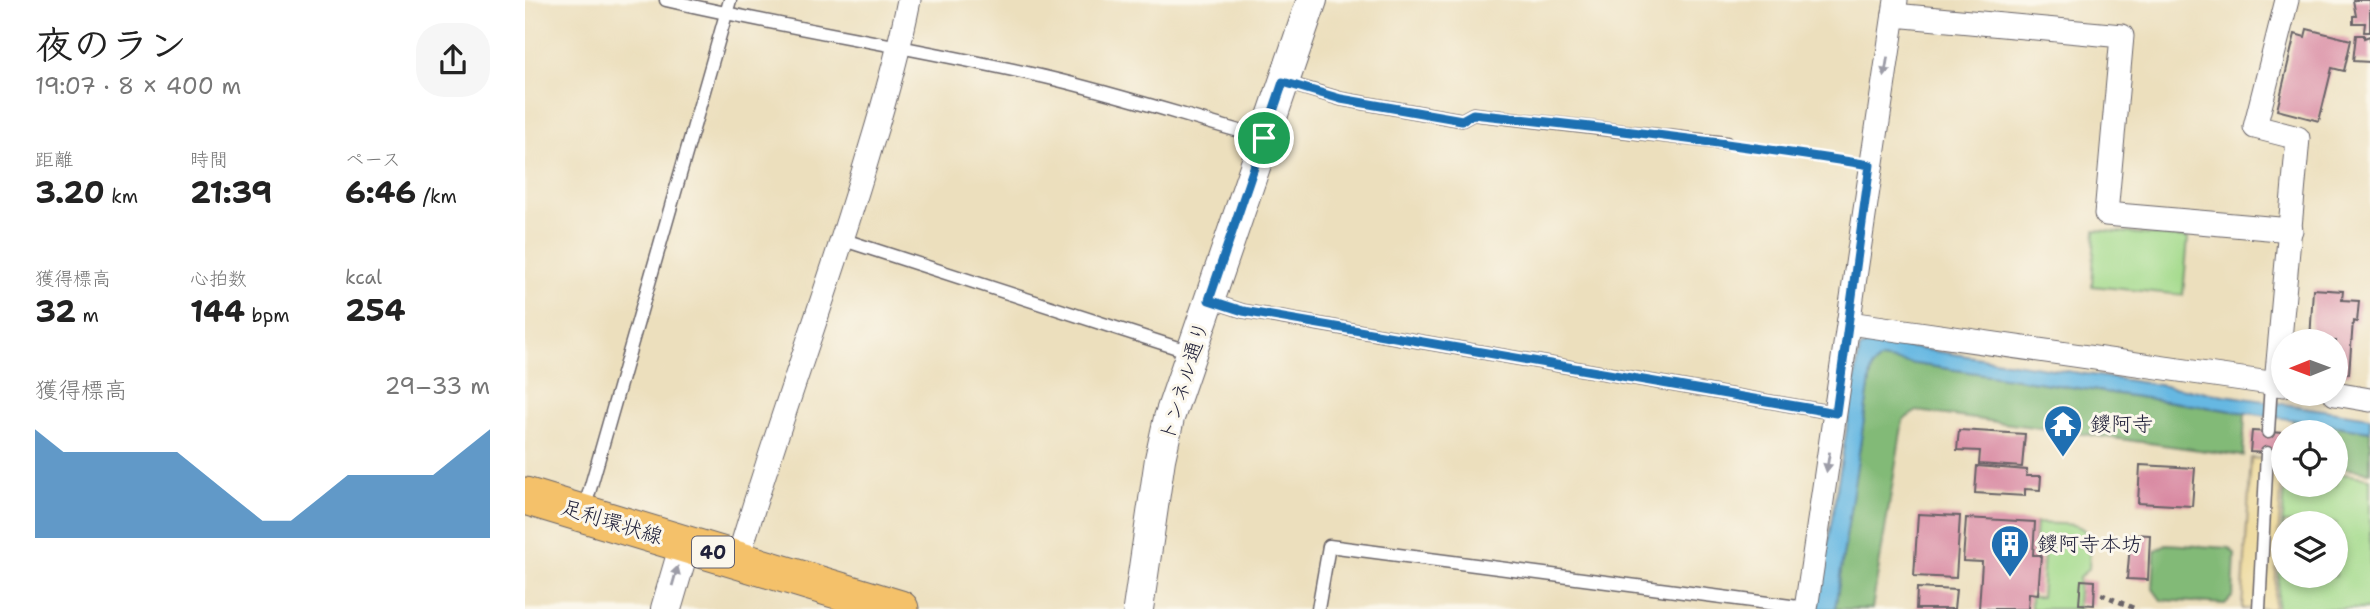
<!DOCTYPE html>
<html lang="ja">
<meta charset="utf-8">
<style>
:root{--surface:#fff;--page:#f6f6f6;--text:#222;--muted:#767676;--accent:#1f6fb2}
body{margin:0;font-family:"Shantell Sans","Klee One",sans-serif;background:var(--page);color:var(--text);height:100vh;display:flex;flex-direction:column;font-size:26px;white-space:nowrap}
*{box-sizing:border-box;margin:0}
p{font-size:23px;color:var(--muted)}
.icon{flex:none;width:38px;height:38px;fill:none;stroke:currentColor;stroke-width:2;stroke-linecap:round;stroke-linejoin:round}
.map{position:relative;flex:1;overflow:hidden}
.side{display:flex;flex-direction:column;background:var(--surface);width:525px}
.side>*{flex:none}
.needle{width:46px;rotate:269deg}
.fabs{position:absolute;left:1746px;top:329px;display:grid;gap:14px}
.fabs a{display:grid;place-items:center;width:77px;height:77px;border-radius:50%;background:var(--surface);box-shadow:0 4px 10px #0003;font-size:35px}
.pin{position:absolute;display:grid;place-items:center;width:60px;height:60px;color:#fff;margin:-30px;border:4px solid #fff;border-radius:50%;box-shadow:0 2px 7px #0007}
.round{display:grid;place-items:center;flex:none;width:74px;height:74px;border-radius:28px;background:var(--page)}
.summary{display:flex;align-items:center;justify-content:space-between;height:119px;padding:0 35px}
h1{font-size:38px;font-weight:700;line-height:52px}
.figures{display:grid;grid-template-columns:repeat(3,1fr);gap:10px;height:119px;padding:7px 35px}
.figures div{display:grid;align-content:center}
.figures b{font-size:30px;font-weight:700}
.figures small{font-size:19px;font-weight:400}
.figures p{font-size:19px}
.chart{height:196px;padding:14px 35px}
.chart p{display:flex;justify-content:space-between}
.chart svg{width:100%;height:126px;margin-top:7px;fill:var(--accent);opacity:.7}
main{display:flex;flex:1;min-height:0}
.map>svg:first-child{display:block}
.green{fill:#a3da8b;stroke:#627e63;stroke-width:2;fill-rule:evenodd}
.forest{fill:#82ba77;stroke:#526e59;stroke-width:2}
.sand{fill:#eeda9e;stroke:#887e6c;stroke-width:2}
.water{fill:#66b8e2;stroke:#446d8e;stroke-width:2}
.building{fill:#d98aa3}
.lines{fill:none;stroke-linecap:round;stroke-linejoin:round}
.service-casing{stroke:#696468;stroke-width:15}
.minor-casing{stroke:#696468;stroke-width:25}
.tertiary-casing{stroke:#696468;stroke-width:32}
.primary-casing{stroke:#696468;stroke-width:39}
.path{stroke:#696468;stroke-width:4.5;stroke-dasharray:5 5;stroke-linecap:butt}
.service{stroke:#fff;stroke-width:12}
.minor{stroke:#fff;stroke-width:23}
.tertiary{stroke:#fff;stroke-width:30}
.primary{stroke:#f4c16a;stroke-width:37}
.oneway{fill:#9c9ca7}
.route-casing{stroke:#fff;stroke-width:14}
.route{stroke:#1f6fb2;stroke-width:9}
.labels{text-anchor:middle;stroke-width:6;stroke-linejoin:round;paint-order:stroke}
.shield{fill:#fbf7ec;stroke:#636270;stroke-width:2}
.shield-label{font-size:19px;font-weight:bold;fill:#22223b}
.street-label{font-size:21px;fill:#22223b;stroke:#fbf7ec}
.poi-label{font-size:21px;fill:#22223b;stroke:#fbf7ec;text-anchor:start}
</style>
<main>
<section class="side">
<div class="summary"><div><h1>夜のラン</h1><p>19:07 · 8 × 400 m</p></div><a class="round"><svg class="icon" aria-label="share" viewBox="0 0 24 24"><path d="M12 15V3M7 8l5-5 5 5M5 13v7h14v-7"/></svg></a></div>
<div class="figures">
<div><p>距離</p><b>3.20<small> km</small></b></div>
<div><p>時間</p><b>21:39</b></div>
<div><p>ペース</p><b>6:46<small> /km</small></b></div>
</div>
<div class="figures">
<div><p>獲得標高</p><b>32<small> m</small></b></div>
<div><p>心拍数</p><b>144<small> bpm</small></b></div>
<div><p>kcal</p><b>254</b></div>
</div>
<div class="chart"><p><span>獲得標高</span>29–33 m</p>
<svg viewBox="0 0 160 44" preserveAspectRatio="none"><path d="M0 44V6L10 14L20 14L30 14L40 14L50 14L60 22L70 30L80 38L90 38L100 30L110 22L120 22L130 22L140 22L150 14L160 6V44z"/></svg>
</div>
</section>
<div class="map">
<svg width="1845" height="609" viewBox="0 0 1845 609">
<rect width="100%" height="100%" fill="#fbf7ec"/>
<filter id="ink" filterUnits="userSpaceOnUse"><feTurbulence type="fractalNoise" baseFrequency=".0143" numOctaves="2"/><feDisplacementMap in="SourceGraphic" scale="14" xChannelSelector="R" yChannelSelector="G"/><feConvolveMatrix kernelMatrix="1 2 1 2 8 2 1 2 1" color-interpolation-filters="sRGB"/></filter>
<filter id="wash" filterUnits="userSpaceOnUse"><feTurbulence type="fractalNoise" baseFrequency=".00686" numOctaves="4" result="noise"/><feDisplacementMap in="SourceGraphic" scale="28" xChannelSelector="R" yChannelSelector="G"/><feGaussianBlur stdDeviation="1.57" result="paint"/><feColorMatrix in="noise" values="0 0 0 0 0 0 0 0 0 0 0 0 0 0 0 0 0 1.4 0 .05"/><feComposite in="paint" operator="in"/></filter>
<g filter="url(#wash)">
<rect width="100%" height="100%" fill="#ecdfbd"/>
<g class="green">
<path d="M1570,230L1663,238L1658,295L1567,286Z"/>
<path d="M1811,473L1845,478V609H1752L1760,485H1811ZM1811,523V576H1759V523Z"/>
<path d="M1511,523C1555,526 1568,517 1564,568L1554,578L1552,605L1555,609H1506V597H1516L1519,554L1509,553Z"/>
</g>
<g class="forest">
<path d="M1356,359L1720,413L1718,456L1392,411L1378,420L1347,609H1310L1347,367Z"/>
<path d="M1768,420L1845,431V472L1811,467V432H1767Z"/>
<path d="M1641,544L1704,548L1710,554L1708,596L1700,604L1636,600L1628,589L1630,551Z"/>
</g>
<path class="sand" d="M1726,458L1758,460L1749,609H1717Z"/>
<path class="water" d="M1349,342L1845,417V431L1356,359L1347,367L1310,609H1292L1335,348Z"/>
<g id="blocks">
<g class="building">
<path d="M1828,0H1845V32H1839L1840,23H1828V16H1831Z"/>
<path d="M1782,29L1826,40L1819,71L1807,68L1794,121L1752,110L1770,34L1780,37Z"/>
<path d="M1831,35H1839V38L1845,36V62L1828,61Z"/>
<path d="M1788,289L1818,291L1817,300L1834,301L1832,322L1828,321L1824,374L1811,373V341H1785Z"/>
<path d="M1434,430L1500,434L1497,467L1454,464L1455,451L1432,450Z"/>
<path d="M1727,431L1759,433V454L1725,452Z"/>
<path d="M1615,465L1670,468L1667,506L1613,503Z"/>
<path d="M1452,466L1502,470L1501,476H1516L1515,490L1500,489V496L1450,493Z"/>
<path d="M1393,514L1435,516L1431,578L1389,576Z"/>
<path d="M1441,518L1510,522L1508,555H1516L1513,594L1504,593L1503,609H1454L1457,562L1438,561Z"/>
<path d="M1606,534L1625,535L1623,580L1602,579Z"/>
<path d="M1556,580L1570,581L1569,605L1554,604Z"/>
<path d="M1392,588L1431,590L1429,609H1391Z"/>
</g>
</g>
</g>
<g filter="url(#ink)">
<use href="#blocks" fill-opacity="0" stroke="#696468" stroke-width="2"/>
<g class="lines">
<g class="service-casing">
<g id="service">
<path d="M141,0C266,29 394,48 520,77C593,94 666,118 739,138"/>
<path d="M759,82L816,99L937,120L948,114L1201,143"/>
<path d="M319,240L665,352"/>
<path d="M684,300L718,311L1311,413"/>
<path d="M1743,432L1746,383"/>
<path d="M59,510L205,0"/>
<path d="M793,609L804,546L1281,608"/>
<path d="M1734,609L1742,453"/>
</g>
</g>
<g class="minor-casing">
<g id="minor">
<path d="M1369,15L1597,36L1581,214L1766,230"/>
<path d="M1324,323L1759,385"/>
<path d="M1751,384L1773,138L1730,127L1762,0"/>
<path d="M1810,394L1845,400"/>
<path d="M213,559C253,421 305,287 345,149C360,100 374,51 384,0"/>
<path d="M1281,609L1371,0"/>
</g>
</g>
<g class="tertiary-casing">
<g id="tertiary">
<path d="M141,609L160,544"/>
<path d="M613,609L635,459L644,418L787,0"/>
</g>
</g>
<g class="primary-casing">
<path id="primary" d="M0,496L375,609"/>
</g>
<g class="path">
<path d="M1219,145L1321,161"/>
<path d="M1576,594L1611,609"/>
</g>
<use href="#service" class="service"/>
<use href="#minor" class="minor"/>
<use href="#tertiary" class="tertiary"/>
<use href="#primary" class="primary"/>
</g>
<defs><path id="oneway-solid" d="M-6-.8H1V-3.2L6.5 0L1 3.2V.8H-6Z" transform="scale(1.75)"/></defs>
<g class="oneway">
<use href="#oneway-solid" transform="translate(1361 67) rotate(99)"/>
<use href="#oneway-solid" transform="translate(1303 462) rotate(99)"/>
<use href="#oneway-solid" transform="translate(150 576) rotate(-74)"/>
</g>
</g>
<g class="lines" filter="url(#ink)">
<g class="route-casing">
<path id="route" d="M758,82L816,99L937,120L948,114C1081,128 1213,144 1345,165L1311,413L718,311L684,300Z"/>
</g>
<use href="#route" class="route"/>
</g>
<defs>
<g id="temple-pin" transform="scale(2.0125)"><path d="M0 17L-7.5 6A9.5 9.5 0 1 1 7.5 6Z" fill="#1f6fb2" stroke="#fbf7ec"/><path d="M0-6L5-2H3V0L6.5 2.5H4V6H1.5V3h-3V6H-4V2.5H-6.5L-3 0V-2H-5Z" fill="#fff"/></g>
<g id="building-pin" transform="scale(2.0125)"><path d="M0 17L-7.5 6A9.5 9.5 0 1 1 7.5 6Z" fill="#1f6fb2" stroke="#fbf7ec"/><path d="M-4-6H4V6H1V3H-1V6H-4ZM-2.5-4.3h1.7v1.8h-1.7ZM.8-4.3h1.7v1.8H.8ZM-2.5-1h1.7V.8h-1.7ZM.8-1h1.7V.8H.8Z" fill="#fff"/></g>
</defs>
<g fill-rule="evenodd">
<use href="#temple-pin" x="1538" y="424"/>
<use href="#building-pin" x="1485" y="544"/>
</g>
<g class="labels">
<rect class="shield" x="167" y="536.5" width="42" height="31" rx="5"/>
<g class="shield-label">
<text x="188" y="559">40</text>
</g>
<g class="street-label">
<text transform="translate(659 381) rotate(-73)" y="7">トンネル通り</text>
<text transform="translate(87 522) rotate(17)" y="7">足利環状線</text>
</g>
<g class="poi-label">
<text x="1565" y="431">鑁阿寺</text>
<text x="1512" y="551">鑁阿寺本坊</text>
</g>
</g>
</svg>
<div class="fabs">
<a><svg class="needle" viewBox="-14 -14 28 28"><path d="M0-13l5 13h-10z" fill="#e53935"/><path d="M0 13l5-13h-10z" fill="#767676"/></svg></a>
<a><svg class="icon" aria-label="locate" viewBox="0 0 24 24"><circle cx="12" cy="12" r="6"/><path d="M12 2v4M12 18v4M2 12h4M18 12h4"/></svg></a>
<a><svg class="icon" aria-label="layers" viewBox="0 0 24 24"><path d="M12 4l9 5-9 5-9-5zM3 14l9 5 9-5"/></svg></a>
</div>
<div class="pin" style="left:739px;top:138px;background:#1e9e55"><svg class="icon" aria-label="arrive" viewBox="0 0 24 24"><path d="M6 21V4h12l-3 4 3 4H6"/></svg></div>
</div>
</main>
